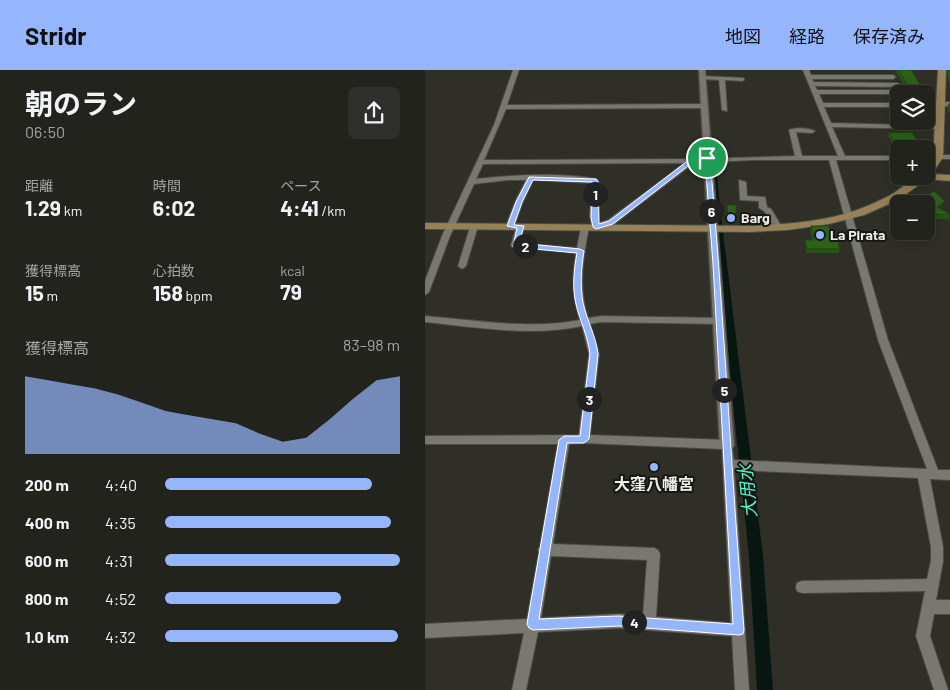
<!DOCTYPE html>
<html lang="ja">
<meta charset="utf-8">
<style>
:root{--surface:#23231e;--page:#2f2f2b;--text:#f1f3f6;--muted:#a3a4a4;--line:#40403c;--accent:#95b6fd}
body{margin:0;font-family:Barlow,"Noto Sans JP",sans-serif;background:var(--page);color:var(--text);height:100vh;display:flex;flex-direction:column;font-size:19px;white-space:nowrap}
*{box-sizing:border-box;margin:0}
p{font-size:16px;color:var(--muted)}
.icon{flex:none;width:28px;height:28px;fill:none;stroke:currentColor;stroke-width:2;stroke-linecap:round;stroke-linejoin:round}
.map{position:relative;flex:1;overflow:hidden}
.panel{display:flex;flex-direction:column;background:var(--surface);width:425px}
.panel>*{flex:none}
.tools{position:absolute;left:465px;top:15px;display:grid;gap:10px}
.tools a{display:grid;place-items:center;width:45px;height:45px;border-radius:8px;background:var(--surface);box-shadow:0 2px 12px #0003,0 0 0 1px var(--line);font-size:25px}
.pin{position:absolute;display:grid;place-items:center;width:42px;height:42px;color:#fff;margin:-21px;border:2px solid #fff;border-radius:50%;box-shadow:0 1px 5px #0007}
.km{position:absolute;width:25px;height:25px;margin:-12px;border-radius:50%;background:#222;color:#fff;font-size:14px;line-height:25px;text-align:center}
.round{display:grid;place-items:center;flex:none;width:52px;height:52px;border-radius:8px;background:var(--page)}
.overview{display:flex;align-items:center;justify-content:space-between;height:85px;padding:0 25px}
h1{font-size:28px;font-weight:700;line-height:38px}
.stats{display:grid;grid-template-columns:repeat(3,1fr);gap:8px;height:85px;padding:5px 25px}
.stats div{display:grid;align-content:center}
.stats b{font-size:21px;font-weight:700}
.stats small{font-size:14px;font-weight:400}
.stats p{font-size:14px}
.chart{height:140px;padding:10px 25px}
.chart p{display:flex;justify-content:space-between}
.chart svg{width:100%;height:90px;margin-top:5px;fill:var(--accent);opacity:.7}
ul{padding:0 25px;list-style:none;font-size:16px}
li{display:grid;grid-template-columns:80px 60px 1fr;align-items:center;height:38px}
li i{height:12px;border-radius:6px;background:var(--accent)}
header{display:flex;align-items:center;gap:30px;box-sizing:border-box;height:70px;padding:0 25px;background:var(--accent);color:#111}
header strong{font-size:24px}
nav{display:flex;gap:28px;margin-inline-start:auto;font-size:18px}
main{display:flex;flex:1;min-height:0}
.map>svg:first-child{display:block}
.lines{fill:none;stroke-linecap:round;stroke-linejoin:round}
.canal{fill:#081611;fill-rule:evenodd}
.minor-casing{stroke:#4b4b45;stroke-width:2}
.tertiary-casing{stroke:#4b4b45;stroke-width:3}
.secondary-casing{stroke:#4b4b45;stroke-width:2}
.minor{fill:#787871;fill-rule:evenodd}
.tertiary{fill:#787871;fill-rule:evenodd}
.secondary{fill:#958259;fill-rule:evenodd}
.wall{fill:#275316}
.shaded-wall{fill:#204412}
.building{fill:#2d611a;stroke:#204412}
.route{fill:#95b6fd;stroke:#fff;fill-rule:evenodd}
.poi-dot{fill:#95b6fd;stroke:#171714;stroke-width:2}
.labels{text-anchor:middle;stroke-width:4;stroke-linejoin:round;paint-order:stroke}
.far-poi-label{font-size:14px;font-weight:bold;fill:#eeeeea;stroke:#171714;text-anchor:start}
.poi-label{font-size:16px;font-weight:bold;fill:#eeeeea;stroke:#171714}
.water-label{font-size:18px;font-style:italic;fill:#55f2c5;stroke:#171714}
</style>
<header>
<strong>Stridr</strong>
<nav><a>地図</a><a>経路</a><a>保存済み</a></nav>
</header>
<main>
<section class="panel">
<div class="overview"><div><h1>朝のラン</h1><p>06:50</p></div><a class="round"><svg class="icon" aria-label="share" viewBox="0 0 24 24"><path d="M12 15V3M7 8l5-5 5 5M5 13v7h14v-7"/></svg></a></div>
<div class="stats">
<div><p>距離</p><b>1.29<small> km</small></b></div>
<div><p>時間</p><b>6:02</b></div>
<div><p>ペース</p><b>4:41<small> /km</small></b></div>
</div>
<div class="stats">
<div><p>獲得標高</p><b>15<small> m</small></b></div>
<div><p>心拍数</p><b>158<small> bpm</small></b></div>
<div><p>kcal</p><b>79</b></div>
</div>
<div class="chart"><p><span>獲得標高</span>83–98 m</p>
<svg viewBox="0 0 160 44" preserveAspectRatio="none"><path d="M0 44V6L10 8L20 10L30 12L40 15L50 19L60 23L70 25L80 27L90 29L100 34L110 38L120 36L130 27L140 17L150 8L160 6V44z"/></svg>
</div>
<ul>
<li><b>200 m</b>4:40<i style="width:88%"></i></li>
<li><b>400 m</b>4:35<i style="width:96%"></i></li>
<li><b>600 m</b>4:31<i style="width:100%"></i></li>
<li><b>800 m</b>4:52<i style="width:75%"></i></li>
<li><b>1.0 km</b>4:32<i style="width:99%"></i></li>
</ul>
</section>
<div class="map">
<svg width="525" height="620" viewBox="0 0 525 620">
<rect width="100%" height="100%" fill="#2f2f28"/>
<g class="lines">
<g class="canal">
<path d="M283,84L290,86L297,155L293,158L289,155Z"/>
<path d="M294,159L298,162L338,486L348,620H332L324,486L290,162Z"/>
</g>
<g class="minor-casing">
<g id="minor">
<path d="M88,0H94L82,35L280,34L283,36L280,38L81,39L59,90L267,89L370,86L364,60C370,57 384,58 390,61L387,63L371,62L377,86H413L378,0H384L386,5H468L471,7L468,9H387L389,12L473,13L476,15L473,17L390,16L392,20H477L480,22L477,24H394L398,33H474V37H399L406,53L517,56L518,57L515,59L407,57L420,86H474V90H411L463,270L513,400H525V410L505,409L518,477V491L511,530H525V544H509L505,566L523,620H509L491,566L500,521L377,523L372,521L371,517L372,513L377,511L502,509L506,491V477L493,408L309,400L324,620H310L307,566L194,558L113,562L101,620H87L99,563L0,568V554L102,549L114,482L113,480L115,476L133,374H0V366L154,365L164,284L157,256C108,267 49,257 0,252V246C49,250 106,260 155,250C147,228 147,206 151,183L87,177L86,175L92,155H98L99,157L95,173L152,178L156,157L157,155H163L164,157C158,188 153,218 163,248L176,246L295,248L300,251L295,254L176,252L165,254L174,284L165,365L302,370L306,372L309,390L502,399L453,270L404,90H328L269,93L189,154L171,159L167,157L165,147L166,113L108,110L98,132L89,156L85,158L81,156L90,132L101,110H83L49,114L25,166L4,222L0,225V211L17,166L69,55ZM260,93L183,150L174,153V112L172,109C132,102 90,105 51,109L58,94ZM159,373L297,379L306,553L231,547L235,484L233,480L229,478L128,474L144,374ZM126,486L222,490L218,546L194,544L116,548Z"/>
<path d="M277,6L319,8V10L317,11L300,10L302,41L297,40L294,10L275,9L274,8Z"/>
<path d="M525,32V36L501,37V33Z"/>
<rect x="501" y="85" width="24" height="4"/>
<path d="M314,110L321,112L322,126L340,127L342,137L346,139L357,157L356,159H350L340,142L334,138V131L315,130Z"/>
<path d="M46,154H49L53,156L41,196L37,199L33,196Z"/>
</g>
</g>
<g class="tertiary-casing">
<path id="tertiary" d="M274,0H280L309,375L307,379L302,381L297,379L295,375Z"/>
</g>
<g class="secondary-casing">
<path id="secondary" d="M513,0H521L518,87L507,104L525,105V111L502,109L473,130L439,145L404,154L363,160L325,162L0,159V153L325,156C361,154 398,152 432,140C443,136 454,131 464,126C477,119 487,106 501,106V97L508,87Z"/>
</g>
<use href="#minor" class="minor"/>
<use href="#tertiary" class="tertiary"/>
<use href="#secondary" class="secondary"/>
</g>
<g class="wall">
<path d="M470,0H488V1H487L501,24H483Z"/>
<path d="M522,0H525V13L523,9Z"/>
<path d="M525,33V44L522,39L523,34Z"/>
<path d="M464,63L474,79V84H473L463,66Z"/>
<path d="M480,125L518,135L514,138L525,144L524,149H501V134H480L478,130Z"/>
<path d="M302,135L311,145V153H302Z"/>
<path d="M386,156L407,170L415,179L414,183H381L380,174V170H387L385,160Z"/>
</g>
<path class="shaded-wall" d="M520,131L518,135L510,141L512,137Z"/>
<g class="building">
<path d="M474,0H486L501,24H487Z"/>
<path d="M487,62L496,79H474V80L464,63Z"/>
<path d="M509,121L520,131L512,137L525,144L501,145V134H483L480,125L496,130Z"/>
<path d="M302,135H311V145H303Z"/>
<path d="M386,156H404L407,170H413L415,179H382L380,170H389Z"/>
</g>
<path class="route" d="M282,87L285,88C299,245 306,403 319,560L318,564L314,565L194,556L108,560L104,558L102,554L134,370L139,366H155L165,284C163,266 155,251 151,234C147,218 149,200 152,183L88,177L92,158L82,156L91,132L104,107L171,109L173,112L174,154L184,151L265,89ZM280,90L288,194L308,554L194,546L114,549L142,373H159L164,369L173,284C171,266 162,251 158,233C155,216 156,198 159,181L155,179L94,173L99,156L89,155L97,132L108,110L167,112L166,147L168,157L171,159L188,154L268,92Z"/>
<g class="poi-dot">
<circle cx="306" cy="148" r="5"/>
<circle cx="395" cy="165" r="5"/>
<circle cx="229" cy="397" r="5"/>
</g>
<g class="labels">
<g class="far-poi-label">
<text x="316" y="153">Barg</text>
<text x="405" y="170">La Pirata</text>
</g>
<g class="poi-label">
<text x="229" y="420">大窪八幡宮</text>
</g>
<g class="water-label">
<text transform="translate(323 421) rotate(-96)" y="6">大用水</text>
</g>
</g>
</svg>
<div class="tools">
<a><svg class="icon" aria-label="layers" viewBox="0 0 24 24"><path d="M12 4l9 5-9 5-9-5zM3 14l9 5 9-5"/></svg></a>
<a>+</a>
<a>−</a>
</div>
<div class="pin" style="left:282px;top:88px;background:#1e9e55"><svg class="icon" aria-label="arrive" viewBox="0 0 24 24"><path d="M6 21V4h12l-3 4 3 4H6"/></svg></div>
<b class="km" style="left:170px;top:124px">1</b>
<b class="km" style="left:100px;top:176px">2</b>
<b class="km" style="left:164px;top:329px">3</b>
<b class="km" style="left:209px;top:552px">4</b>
<b class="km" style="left:299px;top:320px">5</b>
<b class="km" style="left:286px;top:141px">6</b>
</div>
</main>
